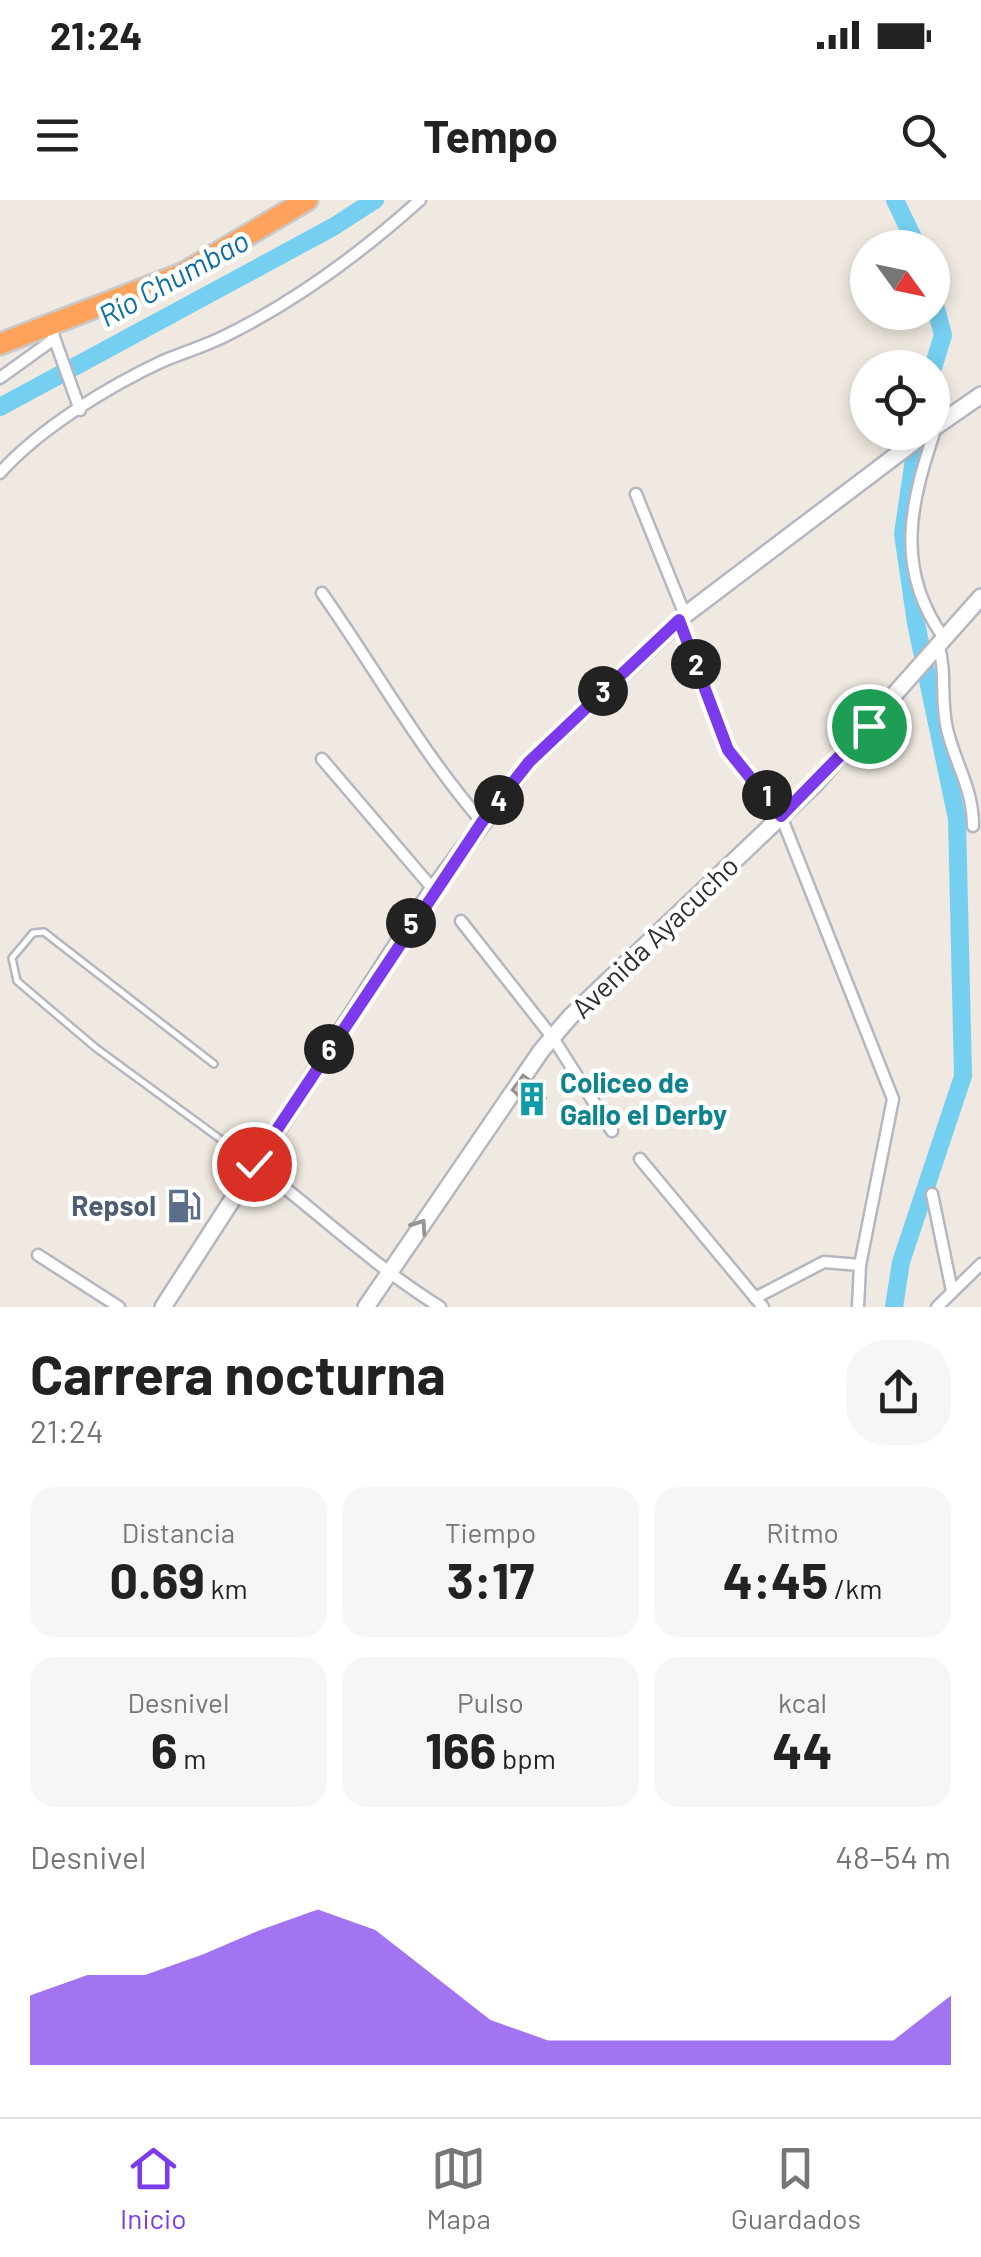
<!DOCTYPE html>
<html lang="es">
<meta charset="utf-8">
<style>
:root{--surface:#fff;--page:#f6f6f6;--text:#222;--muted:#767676;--line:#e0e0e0;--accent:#7c3aed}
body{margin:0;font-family:Barlow,sans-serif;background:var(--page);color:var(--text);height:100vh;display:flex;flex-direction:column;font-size:38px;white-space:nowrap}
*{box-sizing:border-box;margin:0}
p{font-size:32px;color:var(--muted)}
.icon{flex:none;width:55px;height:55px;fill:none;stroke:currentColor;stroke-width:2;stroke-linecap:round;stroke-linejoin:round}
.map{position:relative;height:1107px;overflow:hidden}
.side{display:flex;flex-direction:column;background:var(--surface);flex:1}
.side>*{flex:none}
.needle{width:65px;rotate:123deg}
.buttons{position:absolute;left:850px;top:30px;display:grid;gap:20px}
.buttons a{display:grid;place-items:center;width:100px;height:100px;border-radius:50%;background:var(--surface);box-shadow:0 5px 15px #0003;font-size:50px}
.pin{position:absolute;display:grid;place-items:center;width:85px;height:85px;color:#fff;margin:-42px;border:5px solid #fff;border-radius:50%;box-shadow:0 2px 10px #0007}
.km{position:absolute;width:50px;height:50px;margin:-25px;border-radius:50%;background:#222;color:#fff;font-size:28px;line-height:50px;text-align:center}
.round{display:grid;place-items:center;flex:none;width:105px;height:105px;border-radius:40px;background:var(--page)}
.head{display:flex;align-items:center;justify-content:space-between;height:170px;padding:0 30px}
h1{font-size:55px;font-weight:700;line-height:75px}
.metrics{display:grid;grid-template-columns:repeat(3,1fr);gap:15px;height:170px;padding:10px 30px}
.metrics div{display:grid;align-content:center;border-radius:25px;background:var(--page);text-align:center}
.metrics b{font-size:50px;font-weight:700}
.metrics small{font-size:28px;font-weight:400}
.metrics p{font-size:28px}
.chart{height:280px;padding:20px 30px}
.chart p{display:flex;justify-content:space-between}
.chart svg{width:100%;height:180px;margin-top:10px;fill:var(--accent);opacity:.7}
.status{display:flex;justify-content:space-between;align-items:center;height:70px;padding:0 50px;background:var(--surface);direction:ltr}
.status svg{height:28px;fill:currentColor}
header{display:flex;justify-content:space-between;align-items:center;height:130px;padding:0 30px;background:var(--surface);font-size:45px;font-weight:700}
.tab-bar{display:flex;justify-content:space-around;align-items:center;height:140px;border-top:2px solid var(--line);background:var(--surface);font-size:28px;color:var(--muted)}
.tab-bar a{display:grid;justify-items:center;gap:5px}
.tab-bar .selected{color:var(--accent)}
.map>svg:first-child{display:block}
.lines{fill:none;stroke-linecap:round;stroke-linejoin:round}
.river{stroke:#75cff0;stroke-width:18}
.lane-casing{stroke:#b4b7c1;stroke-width:10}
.street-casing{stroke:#b4b7c1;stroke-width:15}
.secondary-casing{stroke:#b4b7c1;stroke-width:20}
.highway-casing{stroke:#c9c9c9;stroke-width:25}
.lane{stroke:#fff;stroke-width:5}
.street{stroke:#fff;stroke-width:10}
.secondary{stroke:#fff;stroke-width:15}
.highway{stroke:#ffa35c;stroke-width:20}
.wall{fill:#afaba4}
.shaded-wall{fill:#8e8b86}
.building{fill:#cbc7bf;stroke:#8e8b86;stroke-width:2.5}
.oneway{stroke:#969696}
.route-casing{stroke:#fff;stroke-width:20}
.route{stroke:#7c3aed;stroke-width:12}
.labels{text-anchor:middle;stroke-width:9;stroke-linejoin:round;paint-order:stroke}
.street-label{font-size:28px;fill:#2e2e2e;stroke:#fff}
.culture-label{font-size:28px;font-weight:bold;fill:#0d838f;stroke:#fff;text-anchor:start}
.service-label{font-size:28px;font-weight:bold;fill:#4e5e75;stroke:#fff;text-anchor:end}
.water-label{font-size:30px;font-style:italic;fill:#0d6fa3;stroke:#fff}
</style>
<div class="status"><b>21:24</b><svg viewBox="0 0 49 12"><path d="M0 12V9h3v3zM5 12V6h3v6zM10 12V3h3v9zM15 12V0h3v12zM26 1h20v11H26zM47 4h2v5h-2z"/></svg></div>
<header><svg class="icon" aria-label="menu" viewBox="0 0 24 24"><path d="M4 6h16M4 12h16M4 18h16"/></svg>Tempo<svg class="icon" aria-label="search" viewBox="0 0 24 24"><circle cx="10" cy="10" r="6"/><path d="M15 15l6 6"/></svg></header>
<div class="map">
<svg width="981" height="1107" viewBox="0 0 981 1107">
<rect width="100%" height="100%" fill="#efe9e1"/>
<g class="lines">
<g class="river">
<path d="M895,0L918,48"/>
<path d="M932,93L943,135L932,171"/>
<path d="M0,207L333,27L375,0"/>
<path d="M894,1107L901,1062L963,876L957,619L916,423L903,334L918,232"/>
</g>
<g class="lane-casing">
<path id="lane" d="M214,864L44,732L33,733L12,758L17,781L96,848L253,963"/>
</g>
<g class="street-casing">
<g id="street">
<path d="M50,126L80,210"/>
<path d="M0,178L54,139"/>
<path d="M936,227C911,301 893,368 944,438"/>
<path d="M0,273C39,229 109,186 163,161C184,152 206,146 227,135C298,100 362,52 420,0"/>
<path d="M636,294L685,415"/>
<path d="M322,393C376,470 420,550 482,622"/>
<path d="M679,420L728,550L781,616L893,899L860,1065L858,1107"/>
<path d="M938,444C947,472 940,500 947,529C955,564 973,588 973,626"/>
<path d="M322,559L433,689"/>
<path d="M461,721L553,838L612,931"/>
<path d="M640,959L763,1107"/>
<path d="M255,964C317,1012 374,1066 440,1107"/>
<path d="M932,994L952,1091"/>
<path d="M38,1055L119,1107"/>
<path d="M755,1098L824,1062L860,1065"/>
<path d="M937,1107L981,1064"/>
</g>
</g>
<g class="secondary-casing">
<g id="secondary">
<path d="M932,229L981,195"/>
<path d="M163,1107L433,689L529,562L685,415L927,232"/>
<path d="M366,1107L541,851L570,817L814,585L981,397"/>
</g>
</g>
<g class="highway-casing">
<path id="highway" d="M0,144L182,74L307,0"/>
</g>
<use href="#lane" class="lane"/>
<use href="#street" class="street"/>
<use href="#secondary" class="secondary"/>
<use href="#highway" class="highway"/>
</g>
<path class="wall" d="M512,890L547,898L536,913L520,902Z"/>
<path class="shaded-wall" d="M539,886L547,898L536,913L528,902Z"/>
<path class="building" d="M523,875L539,886L528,902L512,890Z"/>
<defs><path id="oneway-chevron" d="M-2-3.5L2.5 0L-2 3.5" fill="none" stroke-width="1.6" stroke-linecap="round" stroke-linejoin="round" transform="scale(2.5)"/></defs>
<use class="oneway" href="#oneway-chevron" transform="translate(420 1026) rotate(-56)"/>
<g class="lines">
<g class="route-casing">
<path id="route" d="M254,964L482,622L529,562L679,420L728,550L781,616L869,526"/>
</g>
<use href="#route" class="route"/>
</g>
<defs>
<g id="building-bare" transform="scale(2.7)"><path d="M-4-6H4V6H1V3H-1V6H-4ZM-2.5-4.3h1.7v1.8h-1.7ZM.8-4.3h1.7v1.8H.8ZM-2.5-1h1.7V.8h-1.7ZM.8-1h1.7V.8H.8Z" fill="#0f9aa8" stroke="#fff" stroke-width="2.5" paint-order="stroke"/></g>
<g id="fuel-bare" transform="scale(2.7)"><path d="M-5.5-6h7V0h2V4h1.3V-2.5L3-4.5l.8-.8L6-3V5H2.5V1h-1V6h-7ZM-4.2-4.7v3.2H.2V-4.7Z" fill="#5c6f8a" stroke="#fff" stroke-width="2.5" paint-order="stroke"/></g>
</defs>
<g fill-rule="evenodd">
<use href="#building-bare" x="532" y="899"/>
<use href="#fuel-bare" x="184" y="1006"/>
</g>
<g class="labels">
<g class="street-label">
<text transform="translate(655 737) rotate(-44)" y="10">Avenida Ayacucho</text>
</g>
<g class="culture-label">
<text x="560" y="893">Coliceo de<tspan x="560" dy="32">Gallo el Derby</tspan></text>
</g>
<g class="service-label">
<text x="156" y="1016">Repsol</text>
</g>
<g class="water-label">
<text transform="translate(174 79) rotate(-29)" y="10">Río Chumbao</text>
</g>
</g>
</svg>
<div class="buttons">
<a><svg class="needle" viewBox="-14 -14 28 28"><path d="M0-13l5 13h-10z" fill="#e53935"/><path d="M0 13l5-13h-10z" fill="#767676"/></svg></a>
<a><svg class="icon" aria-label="locate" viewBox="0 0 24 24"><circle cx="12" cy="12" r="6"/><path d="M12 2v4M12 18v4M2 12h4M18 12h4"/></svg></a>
</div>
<div class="pin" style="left:869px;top:526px;background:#1e9e55"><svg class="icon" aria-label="arrive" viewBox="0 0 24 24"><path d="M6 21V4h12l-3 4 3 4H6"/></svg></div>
<div class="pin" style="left:254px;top:964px;background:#d93025"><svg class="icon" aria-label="check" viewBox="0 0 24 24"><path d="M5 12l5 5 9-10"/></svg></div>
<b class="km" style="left:767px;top:595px">1</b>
<b class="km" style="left:696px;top:464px">2</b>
<b class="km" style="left:603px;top:491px">3</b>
<b class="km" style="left:499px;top:600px">4</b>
<b class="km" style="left:411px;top:723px">5</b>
<b class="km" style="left:329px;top:849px">6</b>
</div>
<section class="side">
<div class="head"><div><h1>Carrera nocturna</h1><p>21:24</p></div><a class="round"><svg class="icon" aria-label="share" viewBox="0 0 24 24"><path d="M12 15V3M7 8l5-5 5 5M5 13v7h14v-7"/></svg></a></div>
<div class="metrics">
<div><p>Distancia</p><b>0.69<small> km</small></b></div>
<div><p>Tiempo</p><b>3:17</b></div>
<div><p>Ritmo</p><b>4:45<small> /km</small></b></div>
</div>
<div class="metrics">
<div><p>Desnivel</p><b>6<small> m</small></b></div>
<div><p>Pulso</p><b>166<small> bpm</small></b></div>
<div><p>kcal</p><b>44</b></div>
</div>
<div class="chart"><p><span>Desnivel</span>48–54 m</p>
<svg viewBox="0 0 160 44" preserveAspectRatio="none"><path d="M0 44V27L10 22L20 22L30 17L40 11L50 6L60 11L70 22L80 33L90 38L100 38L110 38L120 38L130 38L140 38L150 38L160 27V44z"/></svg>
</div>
</section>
<nav class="tab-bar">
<a class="selected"><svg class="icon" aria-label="home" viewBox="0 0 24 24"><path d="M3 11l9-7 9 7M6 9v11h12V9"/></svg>Inicio</a>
<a><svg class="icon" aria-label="map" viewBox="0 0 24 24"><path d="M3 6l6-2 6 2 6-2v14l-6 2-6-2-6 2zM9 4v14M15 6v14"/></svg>Mapa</a>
<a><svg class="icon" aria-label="saved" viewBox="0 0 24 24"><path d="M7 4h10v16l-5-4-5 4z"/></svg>Guardados</a>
</nav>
